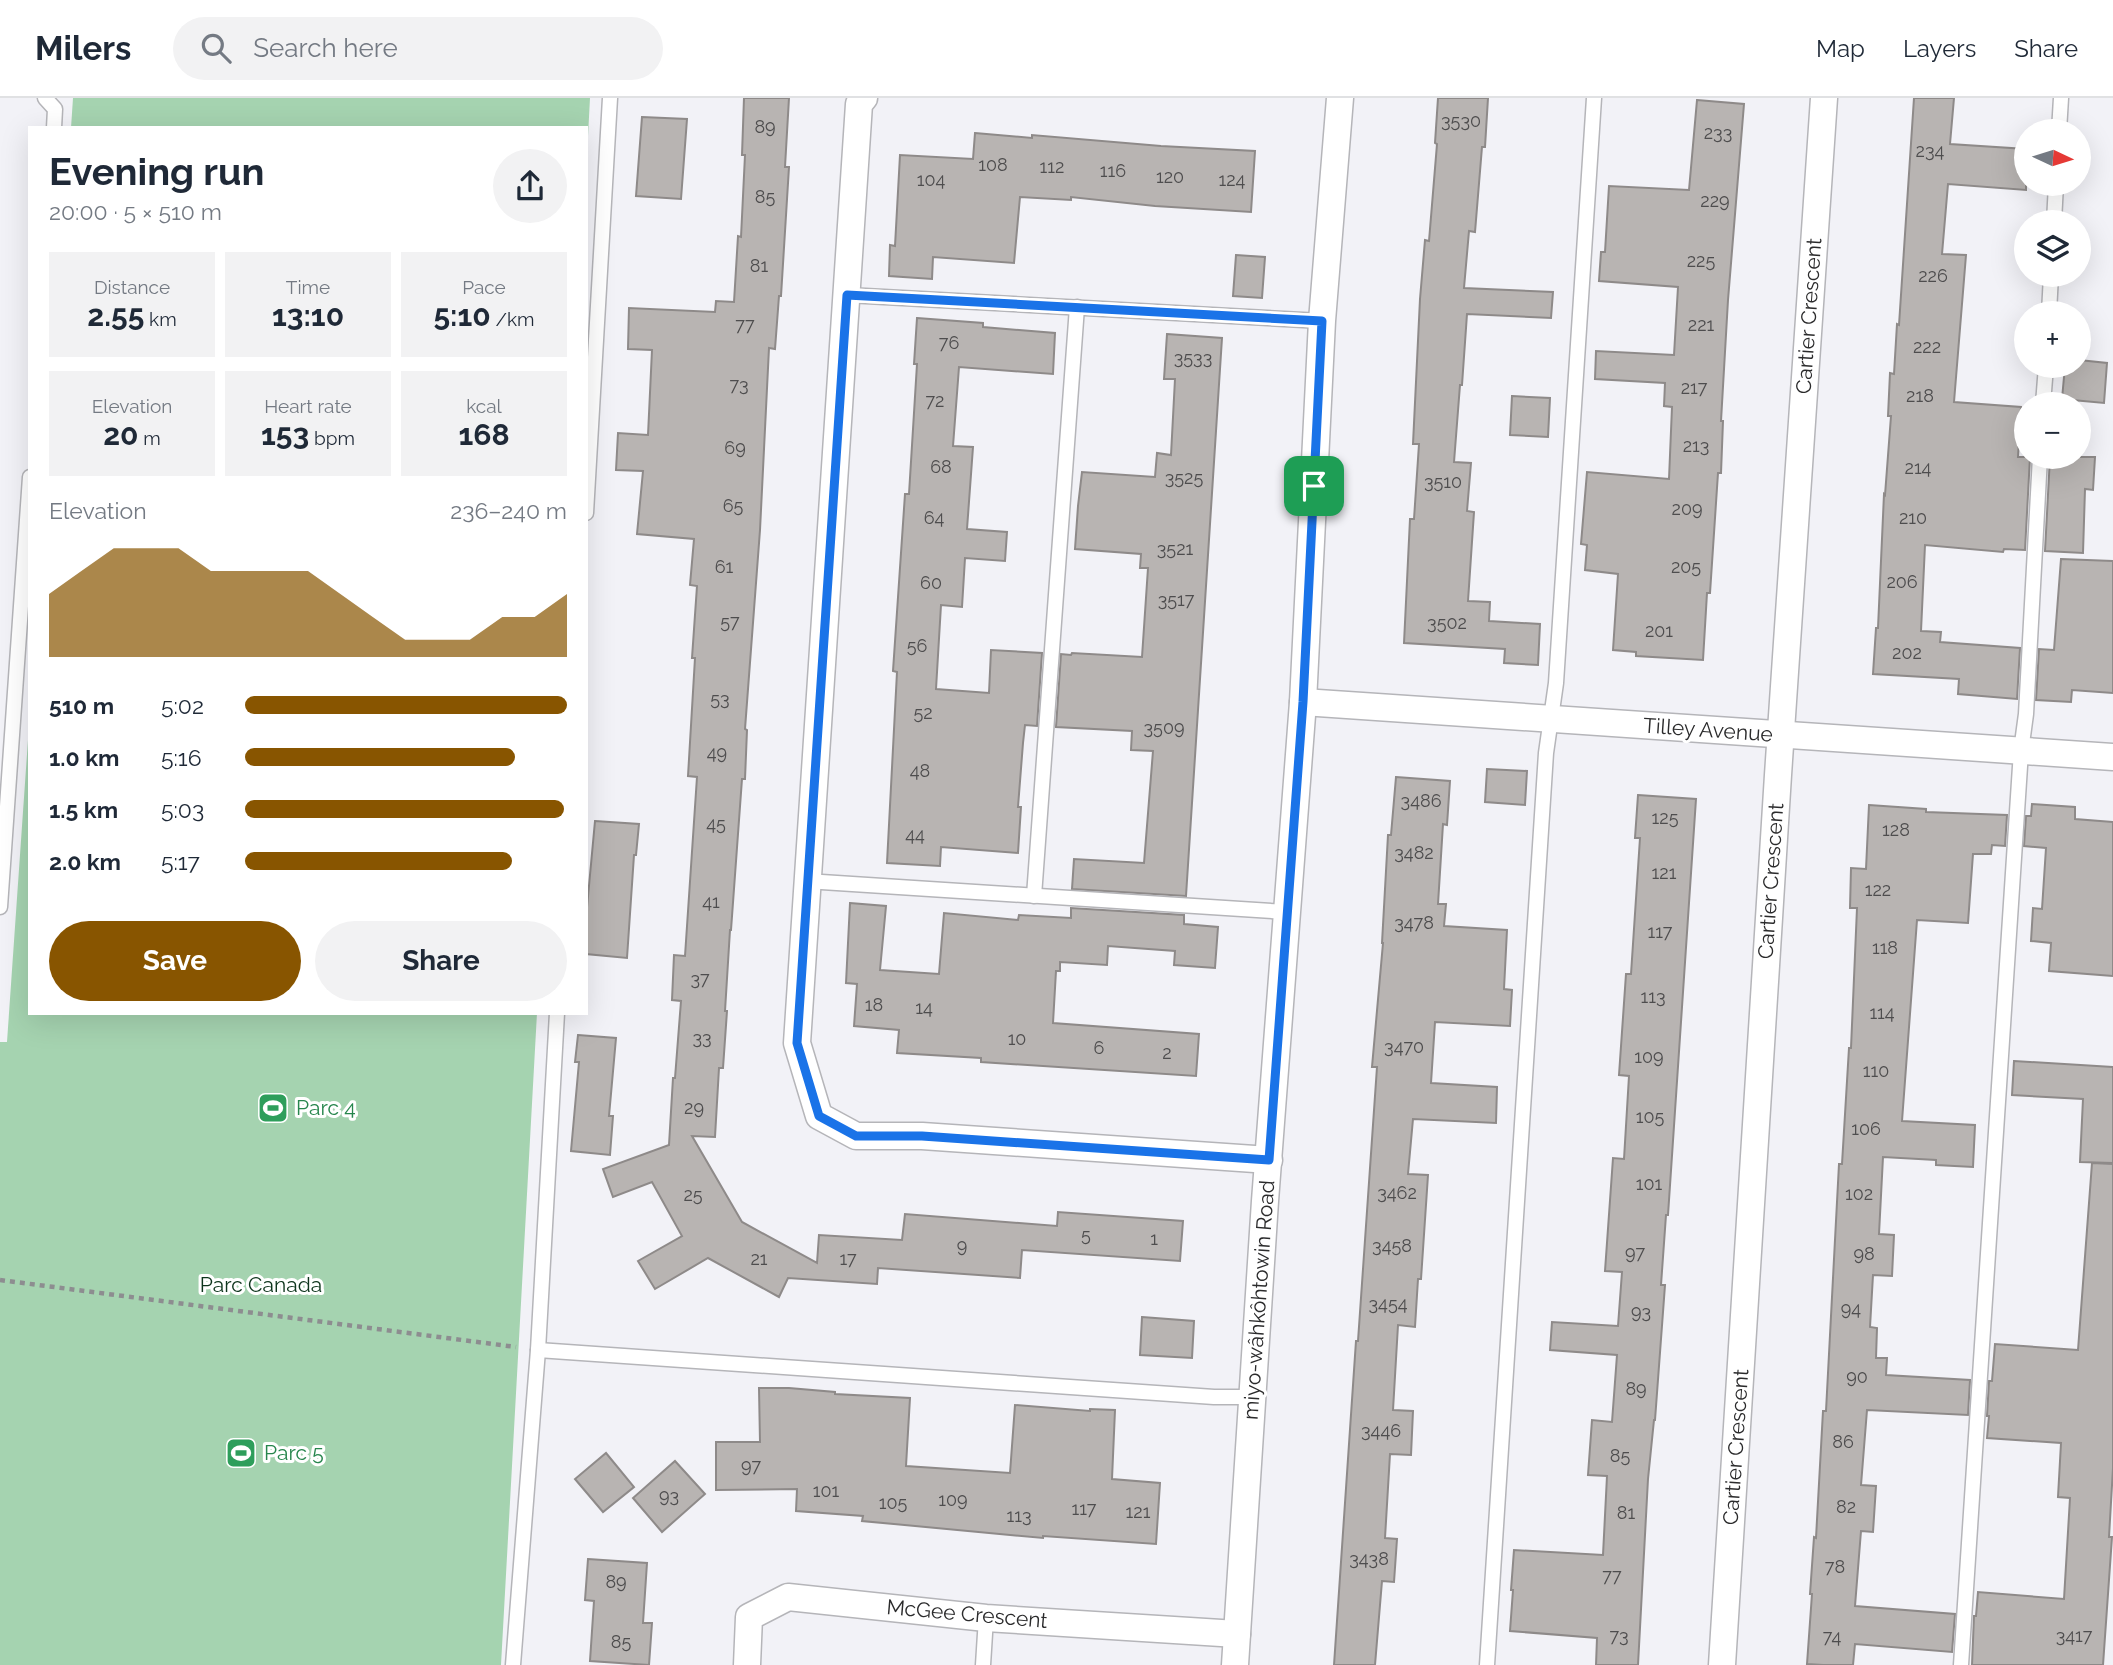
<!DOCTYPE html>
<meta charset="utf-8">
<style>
:root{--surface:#fff;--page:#f2f2f3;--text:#1f2937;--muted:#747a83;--line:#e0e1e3;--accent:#850}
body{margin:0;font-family:Raleway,sans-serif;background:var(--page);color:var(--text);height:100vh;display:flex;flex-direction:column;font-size:26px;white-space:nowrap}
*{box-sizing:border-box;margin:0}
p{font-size:23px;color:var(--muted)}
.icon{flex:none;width:38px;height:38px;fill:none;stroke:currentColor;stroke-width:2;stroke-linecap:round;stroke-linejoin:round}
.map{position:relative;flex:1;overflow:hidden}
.details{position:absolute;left:28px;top:28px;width:560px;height:889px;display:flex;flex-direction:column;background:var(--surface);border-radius:0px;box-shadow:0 7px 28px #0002}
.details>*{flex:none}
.needle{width:46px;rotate:94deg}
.tools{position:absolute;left:2014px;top:21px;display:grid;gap:14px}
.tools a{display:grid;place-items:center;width:77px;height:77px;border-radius:50%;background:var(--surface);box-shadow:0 7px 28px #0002;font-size:35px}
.pin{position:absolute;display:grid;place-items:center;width:60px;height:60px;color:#fff;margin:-30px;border-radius:14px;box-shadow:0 4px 10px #0006}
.round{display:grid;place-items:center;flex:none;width:74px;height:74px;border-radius:37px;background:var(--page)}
.overview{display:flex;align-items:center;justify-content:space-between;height:119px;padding:0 21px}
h1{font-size:38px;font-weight:700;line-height:52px}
.stats{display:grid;grid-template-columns:repeat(3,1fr);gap:10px;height:119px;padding:7px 21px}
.stats div{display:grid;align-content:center;border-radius:0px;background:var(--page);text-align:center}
.stats b{font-size:30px;font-weight:700}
.stats small{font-size:19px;font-weight:400}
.stats p{font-size:19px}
.chart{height:196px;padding:14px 21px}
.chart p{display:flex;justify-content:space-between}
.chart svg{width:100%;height:126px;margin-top:7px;fill:var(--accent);opacity:.7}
.cta{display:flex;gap:14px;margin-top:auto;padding:14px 21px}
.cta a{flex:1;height:80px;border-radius:42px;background:var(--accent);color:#fff;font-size:28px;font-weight:700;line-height:80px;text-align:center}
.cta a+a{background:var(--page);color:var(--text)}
ul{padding:0 21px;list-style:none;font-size:23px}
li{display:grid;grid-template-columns:112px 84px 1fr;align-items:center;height:52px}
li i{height:18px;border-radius:9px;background:var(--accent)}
header{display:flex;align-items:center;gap:42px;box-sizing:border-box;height:98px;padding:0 35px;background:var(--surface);border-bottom:2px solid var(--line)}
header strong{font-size:33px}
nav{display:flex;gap:38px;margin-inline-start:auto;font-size:24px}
.search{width:490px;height:63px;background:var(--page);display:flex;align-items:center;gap:18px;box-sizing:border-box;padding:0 24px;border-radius:38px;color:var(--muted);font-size:26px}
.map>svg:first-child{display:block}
.green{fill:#a5d3b0}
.building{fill:#b8b4b2;stroke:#8e8a89;stroke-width:2}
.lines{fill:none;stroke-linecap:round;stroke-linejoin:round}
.lane-casing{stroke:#b5b5b9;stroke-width:17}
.street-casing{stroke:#b5b5b9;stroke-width:29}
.path{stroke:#8d8d90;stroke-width:4.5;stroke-dasharray:5 5;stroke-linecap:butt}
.lane{stroke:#fff;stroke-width:14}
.street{stroke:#fff;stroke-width:26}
.route-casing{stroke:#fff;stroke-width:14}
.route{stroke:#1a73e8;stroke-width:9}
.labels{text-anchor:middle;stroke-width:6;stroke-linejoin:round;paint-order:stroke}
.number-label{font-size:18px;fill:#4e4d4e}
.street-label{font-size:21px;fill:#2b2b2c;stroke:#fff}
.leisure-label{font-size:21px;fill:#27864d;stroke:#fff;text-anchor:start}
.park-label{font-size:21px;fill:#0d351c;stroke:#fff}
</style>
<header>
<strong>Milers</strong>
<div class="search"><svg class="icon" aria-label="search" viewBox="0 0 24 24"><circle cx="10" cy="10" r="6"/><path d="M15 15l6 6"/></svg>Search here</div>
<nav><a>Map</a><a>Layers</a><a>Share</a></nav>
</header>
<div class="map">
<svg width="2113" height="1567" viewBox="0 0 2113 1567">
<rect width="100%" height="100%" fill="#f2f2f7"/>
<g class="green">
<path d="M73,0H590L586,76V30H71Z"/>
<path d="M30,613V915H537L501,1567H0V944H7Z"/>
</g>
<g class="building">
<path d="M744,0H789L785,69H789L781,198H779L775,251L769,250L760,432L745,631L747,632L745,681H742L731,832H730L725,913H727L723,970H719L715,1039L692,1038L742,1124L817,1165L819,1137L902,1142L905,1116L1057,1128L1058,1114L1183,1123L1180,1163L1022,1152L1020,1180L878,1170L877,1186L788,1180L779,1199L708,1160L655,1191L638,1163L682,1138L652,1084L613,1099L603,1071L669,1047L673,980H675L681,903L672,902L674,857L685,858L697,679L688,678L695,560H692L697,488L690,487L694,441L637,436L643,373L616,372L618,335L648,337L652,252L628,251L629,210L715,214L716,203L734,204L738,138L741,139L745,57H742Z"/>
<path d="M1438,0H1488L1485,49H1482L1475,134L1469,133L1464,190L1553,194L1551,220L1467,216L1462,287H1460L1454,364L1471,365L1467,413L1474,414L1468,503L1490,504L1489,523L1540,526L1538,567L1504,565L1505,551L1404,545L1410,421H1414L1419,346H1413L1420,201L1425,142L1429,143L1437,46L1435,45Z"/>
<path d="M1914,0H1954L1950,46L2026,51V92L1948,86L1942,156L1966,157L1954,304L2021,309L2018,359H2030L2025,452L2004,451L2003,454L1925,447L1921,533L1941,534L1940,544L2020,550L2017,601L1958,596L1959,581L1873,576L1876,530H1878L1884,396L1885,397L1891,318H1888L1890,275L1894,276L1897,226L1899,227Z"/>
<path d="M1697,2L1744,6L1728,202L1721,323H1723L1721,375H1718L1710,495H1707L1703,562L1636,558V554L1613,552L1618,476L1585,472L1587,447L1581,446L1587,374L1669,381L1672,309L1664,308L1665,285L1595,281L1596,253L1674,257L1678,189L1599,183L1601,154H1605L1609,88L1689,92Z"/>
<path d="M642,19L687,21L681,101L636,98Z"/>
<path d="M975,35L1032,40V37L1161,48L1255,53L1251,114L1155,108L1071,99V102L1020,99L1014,165L933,159L932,181L889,178L890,147L895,148L900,57L973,61Z"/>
<path d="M1236,157L1265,159L1262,200L1233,198Z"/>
<path d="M917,220L983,225V229L1055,235L1053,276L959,269L953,348L973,349L967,431L1007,434L1005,463L965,460L962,509L941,507L936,591L989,595L991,552L1042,555L1037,628L1025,627L1023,645L1018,709H1021L1018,755L941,749L940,768L887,765L897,574L893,573L905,396H909L917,266H914Z"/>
<path d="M1167,236L1222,240L1186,798L1072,791L1074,761L1144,765L1153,653L1131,652L1132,633L1056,629L1061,556L1071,557L1072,555L1142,559L1148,470H1140L1141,456L1075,451L1078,408L1082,374L1155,379L1157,355L1171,357L1175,281H1164Z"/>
<path d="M2079,262L2107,265L2104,305L2062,301L2065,268H2079Z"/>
<path d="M1512,298L1550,300L1548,339L1510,337Z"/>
<path d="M2050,359H2095L2093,392L2085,391L2083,455L2045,453Z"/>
<path d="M2061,461L2113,463V595L2072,592L2071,604L2036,602L2039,551L2054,552Z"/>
<path d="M1487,671L1527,673L1525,707L1485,704Z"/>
<path d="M1396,679L1450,683L1447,727L1443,726L1438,806H1446L1444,828L1507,832L1504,891L1512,892L1510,928L1435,924L1431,985L1497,989L1496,1025L1413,1021L1408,1076L1428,1077L1421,1181H1418L1415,1229L1398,1227L1393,1312L1413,1313L1411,1357L1390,1356L1385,1440L1397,1441L1394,1484L1382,1483L1375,1567H1334L1356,1243H1358L1377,969H1372L1383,845H1382L1388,737H1391Z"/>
<path d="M1638,697L1696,701L1668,1117H1666L1661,1187H1665L1655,1322H1654L1648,1381L1638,1567H1596L1597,1540L1510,1533L1513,1492H1511L1514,1452L1603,1457L1607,1378L1588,1377L1592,1322L1612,1324L1617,1257L1550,1252L1552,1224L1618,1228L1622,1174L1605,1173L1613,1060L1624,1061L1629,978L1619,977L1626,876H1631L1640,740H1635Z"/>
<path d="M2032,706L2075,709V721L2113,724V878L2049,873L2051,845L2031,843L2033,810L2042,811L2046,750L2024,748L2026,718H2031Z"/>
<path d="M1869,707L1926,711V714L2007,717L2005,748L1992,747L1991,756H1973L1968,825L1917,822L1902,1023L1975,1027L1973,1069L1936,1067V1062L1883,1059L1879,1136L1894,1137L1892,1178L1873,1177L1870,1229L1877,1230L1876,1260H1887L1886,1277L1970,1282L1968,1317L1867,1312L1861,1387L1876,1388L1873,1434L1861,1433L1855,1508L1955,1516L1952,1554L1855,1546L1853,1567H1823L1807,1566L1812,1496H1810L1814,1439L1816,1440L1823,1313H1826L1839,1066H1842L1849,950H1851L1857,810H1850L1851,770L1866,771Z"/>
<path d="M595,723L639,726L636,757H634L627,860L586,856V820Z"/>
<path d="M850,805L886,808L880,872L939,876L944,815L1018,822L1019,817L1071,820V810L1184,817V826L1218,829L1215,870L1174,867L1175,853L1108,848L1107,867L1060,864V873H1056L1053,925L1199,936L1196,978L981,964V960L897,955L899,932L854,928L857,886L846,885Z"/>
<path d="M578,937L616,940L609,1018H613L610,1057L571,1053L579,964H575Z"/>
<path d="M2014,963L2113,969V1065L2080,1064L2083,1001L2012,997Z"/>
<path d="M2092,1065L2113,1066V1370L2109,1439H2112L2103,1567H1972L1974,1518H1976L1978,1494L2064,1501L2070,1400L2058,1399L2061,1345L1987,1340L1989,1318H1987L1989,1283H1992L1995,1246L2078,1252Z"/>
<path d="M1142,1219L1194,1223L1192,1260L1140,1257Z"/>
<path d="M759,1290H789L835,1294V1296L910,1300L906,1368L1010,1375L1015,1307L1090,1313V1311L1115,1312L1112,1381L1160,1385L1156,1446L1043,1438V1440L862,1423L863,1418L796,1413L797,1391L716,1392V1344H760Z"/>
<path d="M606,1355L634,1389L603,1414L575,1381Z"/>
<path d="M675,1363L705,1396L662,1434L633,1400Z"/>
<path d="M588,1461L647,1465L643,1525H652L649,1567L590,1563L594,1503L585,1502Z"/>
</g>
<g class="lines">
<g class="lane-casing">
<g id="lane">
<path d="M45,0L55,11L54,30"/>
<path d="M2059,33L2061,0"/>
<path d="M2054,124L2056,86"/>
<path d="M847,197L1322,223"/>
<path d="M2049,215L2051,177"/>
<path d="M2043,306L2046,268"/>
<path d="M586,415L610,0"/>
<path d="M806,783L1286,814"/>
<path d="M1034,798L1077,209"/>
<path d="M0,809L30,379"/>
<path d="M538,1252L1214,1299H1252"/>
<path d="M513,1567L538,1252L557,915"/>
<path d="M983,1567L986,1520"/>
<path d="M1487,1567L1546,655L1556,585L1594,0"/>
<path d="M1961,1567L2021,653L2026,616L2040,359"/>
</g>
</g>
<g class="street-casing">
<g id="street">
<path d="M864,0L859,6L797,945L819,1018L856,1038H922L1269,1062"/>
<path d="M1303,604L2113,659"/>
<path d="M747,1567L749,1519L788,1499L986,1520L1237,1536"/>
<path d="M1235,1567L1265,1103L1303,604L1322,223L1340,0"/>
<path d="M1722,1567L1778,677L1824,0"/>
</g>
</g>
<path class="path" d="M0,1182L516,1249"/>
<use href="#lane" class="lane"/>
<use href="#street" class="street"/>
</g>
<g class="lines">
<g class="route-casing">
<path id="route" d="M847,197L1322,223L1303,604L1269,1062L922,1038H856L819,1018L797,945Z"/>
</g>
<use href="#route" class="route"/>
</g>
<defs>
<g id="stadium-square" transform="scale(1.575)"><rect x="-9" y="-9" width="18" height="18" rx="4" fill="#2e9e5b" stroke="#fff"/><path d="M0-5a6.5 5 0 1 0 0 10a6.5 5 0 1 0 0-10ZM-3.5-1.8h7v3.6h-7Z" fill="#fff"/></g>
</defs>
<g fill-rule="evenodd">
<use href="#stadium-square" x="273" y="1010"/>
<use href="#stadium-square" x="241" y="1355"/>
</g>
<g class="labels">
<g class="number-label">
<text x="1461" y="29">3530</text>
<text x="765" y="35">89</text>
<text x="1718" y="41">233</text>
<text x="1930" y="59">234</text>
<text x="993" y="73">108</text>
<text x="1052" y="75">112</text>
<text x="1113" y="79">116</text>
<text x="1170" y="85">120</text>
<text x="931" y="88">104</text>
<text x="1232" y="88">124</text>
<text x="765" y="105">85</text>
<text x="1715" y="109">229</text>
<text x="1701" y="169">225</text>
<text x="759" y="174">81</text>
<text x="1933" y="184">226</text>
<text x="745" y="233">77</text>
<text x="1701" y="233">221</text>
<text x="949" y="251">76</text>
<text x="1927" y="255">222</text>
<text x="1193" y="266">3533</text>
<text x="739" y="293">73</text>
<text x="1694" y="296">217</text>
<text x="1920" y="304">218</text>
<text x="935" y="309">72</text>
<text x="1696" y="354">213</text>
<text x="735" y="356">69</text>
<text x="941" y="375">68</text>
<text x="1918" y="376">214</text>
<text x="1184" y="386">3525</text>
<text x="1443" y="390">3510</text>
<text x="733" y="414">65</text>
<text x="1687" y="417">209</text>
<text x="934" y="426">64</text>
<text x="1913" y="426">210</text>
<text x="1175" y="457">3521</text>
<text x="724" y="475">61</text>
<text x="1686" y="475">205</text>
<text x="1902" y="490">206</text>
<text x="931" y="491">60</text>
<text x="1176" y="508">3517</text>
<text x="730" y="530">57</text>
<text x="1447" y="531">3502</text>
<text x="1659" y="539">201</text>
<text x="917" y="554">56</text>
<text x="1907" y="561">202</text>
<text x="720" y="607">53</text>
<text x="923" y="621">52</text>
<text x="1164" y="636">3509</text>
<text x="717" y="661">49</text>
<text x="920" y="679">48</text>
<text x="1421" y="709">3486</text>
<text x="1665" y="726">125</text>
<text x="716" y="732">45</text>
<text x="1896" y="738">128</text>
<text x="915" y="743">44</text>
<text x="1414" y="761">3482</text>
<text x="1664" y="781">121</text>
<text x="1878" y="798">122</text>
<text x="711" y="810">41</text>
<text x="1414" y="831">3478</text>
<text x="1660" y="840">117</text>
<text x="1885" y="856">118</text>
<text x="700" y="887">37</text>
<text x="1653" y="905">113</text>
<text x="874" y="913">18</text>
<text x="924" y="916">14</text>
<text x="1882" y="921">114</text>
<text x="702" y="946">33</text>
<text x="1017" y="947">10</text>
<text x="1404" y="955">3470</text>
<text x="1099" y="956">6</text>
<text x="1167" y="961">2</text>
<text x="1649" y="965">109</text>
<text x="1876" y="979">110</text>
<text x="694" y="1016">29</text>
<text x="1650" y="1025">105</text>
<text x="1866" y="1037">106</text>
<text x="1649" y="1092">101</text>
<text x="1397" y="1101">3462</text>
<text x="1859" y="1102">102</text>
<text x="693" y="1103">25</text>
<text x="1086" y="1143">5</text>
<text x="1154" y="1147">1</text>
<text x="962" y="1154">9</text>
<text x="1392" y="1154">3458</text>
<text x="1635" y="1161">97</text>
<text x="1864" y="1162">98</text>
<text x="759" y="1167">21</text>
<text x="848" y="1167">17</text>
<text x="1388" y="1212">3454</text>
<text x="1851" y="1217">94</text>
<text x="1641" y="1220">93</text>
<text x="1857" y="1285">90</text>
<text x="1636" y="1297">89</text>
<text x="1381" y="1339">3446</text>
<text x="1843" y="1350">86</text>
<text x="1620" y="1364">85</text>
<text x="751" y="1374">97</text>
<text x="826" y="1399">101</text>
<text x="669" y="1404">93</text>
<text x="953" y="1408">109</text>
<text x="893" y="1411">105</text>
<text x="1846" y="1415">82</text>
<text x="1084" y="1417">117</text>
<text x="1138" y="1420">121</text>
<text x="1626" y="1421">81</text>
<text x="1019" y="1424">113</text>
<text x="1369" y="1467">3438</text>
<text x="1835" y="1475">78</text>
<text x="1612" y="1484">77</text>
<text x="616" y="1490">89</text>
<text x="1619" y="1544">73</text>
<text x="2074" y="1544">3417</text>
<text x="1832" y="1545">74</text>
<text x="621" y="1550">85</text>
</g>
<g class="street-label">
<text transform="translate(1809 218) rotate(-86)" y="7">Cartier Crescent</text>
<text transform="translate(1708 632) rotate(4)" y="7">Tilley Avenue</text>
<text transform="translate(1771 783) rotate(-86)" y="7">Cartier Crescent</text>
<text transform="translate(1259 1202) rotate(-86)" y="7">miyo-wâhkôhtowin Road</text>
<text transform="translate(1736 1349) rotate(-86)" y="7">Cartier Crescent</text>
<text transform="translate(967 1516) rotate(5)" y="7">McGee Crescent</text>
</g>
<g class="leisure-label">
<text x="296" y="1017">Parc 4</text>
<text x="264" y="1362">Parc 5</text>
</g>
<g class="park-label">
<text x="261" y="1194">Parc Canada</text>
</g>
</g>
</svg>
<div class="tools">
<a><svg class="needle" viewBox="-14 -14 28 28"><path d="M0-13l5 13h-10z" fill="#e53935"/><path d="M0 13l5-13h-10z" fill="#747a83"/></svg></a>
<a><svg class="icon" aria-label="layers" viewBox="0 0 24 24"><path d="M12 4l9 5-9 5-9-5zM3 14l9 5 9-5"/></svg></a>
<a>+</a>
<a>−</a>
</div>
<div class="pin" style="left:1314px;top:388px;background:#1e9e55"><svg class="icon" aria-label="arrive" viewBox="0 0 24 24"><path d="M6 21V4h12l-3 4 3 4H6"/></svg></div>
<section class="details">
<div class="overview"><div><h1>Evening run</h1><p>20:00 · 5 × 510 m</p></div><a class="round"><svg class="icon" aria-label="share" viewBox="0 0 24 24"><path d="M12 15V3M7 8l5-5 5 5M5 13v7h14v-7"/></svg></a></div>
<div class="stats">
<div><p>Distance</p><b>2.55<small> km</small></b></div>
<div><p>Time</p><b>13:10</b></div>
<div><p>Pace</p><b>5:10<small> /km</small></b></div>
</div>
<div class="stats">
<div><p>Elevation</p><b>20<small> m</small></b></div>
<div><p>Heart rate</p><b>153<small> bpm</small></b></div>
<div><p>kcal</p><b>168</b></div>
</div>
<div class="chart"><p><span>Elevation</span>236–240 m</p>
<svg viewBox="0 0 160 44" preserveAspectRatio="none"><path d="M0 44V22L10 14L20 6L30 6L40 6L50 14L60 14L70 14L80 14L90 22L100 30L110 38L120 38L130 38L140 30L150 30L160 22V44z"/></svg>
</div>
<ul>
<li><b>510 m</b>5:02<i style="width:100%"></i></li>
<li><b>1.0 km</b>5:16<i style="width:84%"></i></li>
<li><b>1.5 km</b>5:03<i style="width:99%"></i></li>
<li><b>2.0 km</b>5:17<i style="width:83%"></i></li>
</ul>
<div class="cta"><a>Save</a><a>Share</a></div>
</section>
</div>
